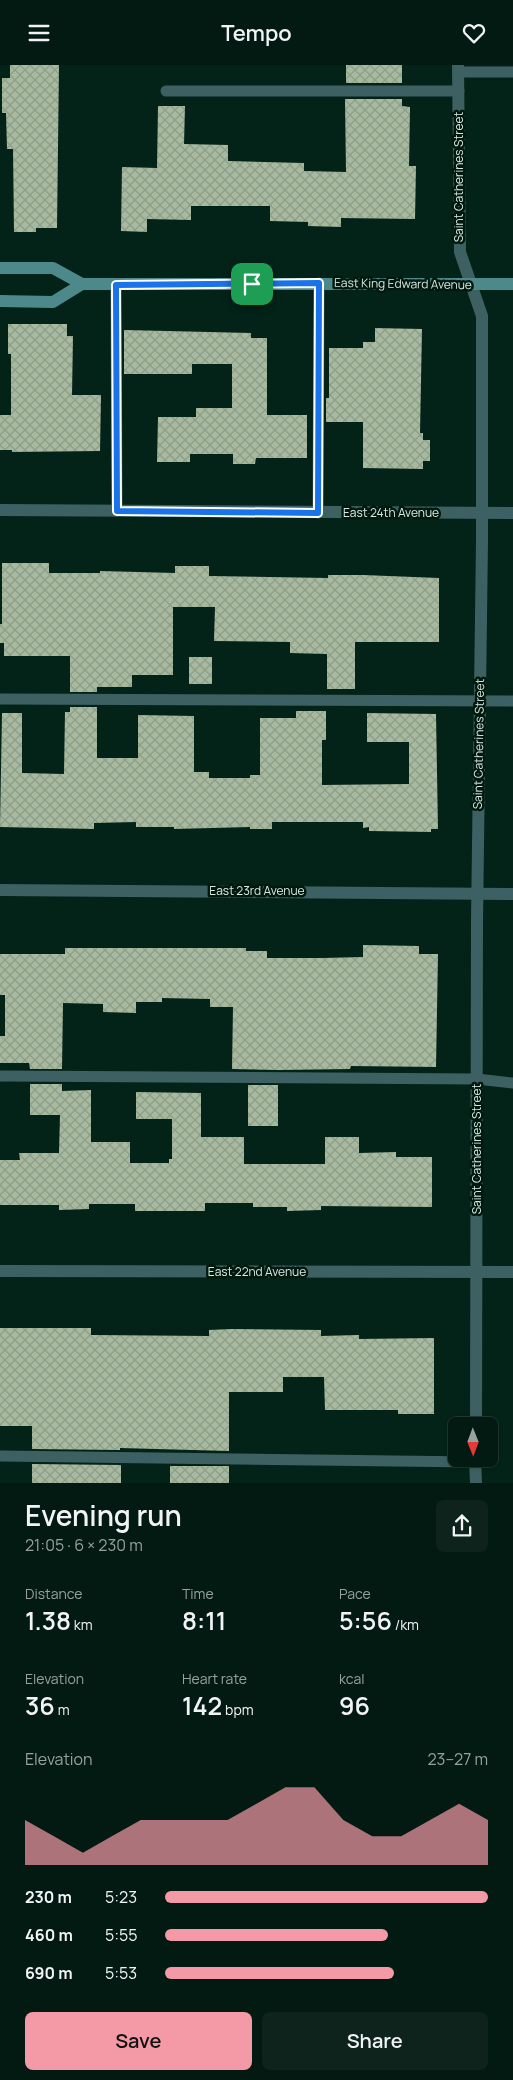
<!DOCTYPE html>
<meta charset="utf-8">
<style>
:root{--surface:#031a12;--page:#0d231b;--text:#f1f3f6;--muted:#97a19f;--line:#243832;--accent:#f49aa6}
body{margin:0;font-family:Manrope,sans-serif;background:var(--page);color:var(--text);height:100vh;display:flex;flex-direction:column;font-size:19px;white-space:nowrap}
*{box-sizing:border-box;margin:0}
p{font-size:16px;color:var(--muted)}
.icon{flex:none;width:28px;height:28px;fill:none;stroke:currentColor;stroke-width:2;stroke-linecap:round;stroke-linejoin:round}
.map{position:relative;height:1418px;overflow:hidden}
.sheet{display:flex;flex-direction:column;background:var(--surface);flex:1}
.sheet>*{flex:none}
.needle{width:32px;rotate:179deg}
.controls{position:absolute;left:448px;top:1352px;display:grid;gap:10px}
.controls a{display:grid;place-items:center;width:50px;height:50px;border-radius:8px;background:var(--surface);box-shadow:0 1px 4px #0004,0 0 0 1px var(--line);font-size:25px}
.pin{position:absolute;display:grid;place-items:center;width:42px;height:42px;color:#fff;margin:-21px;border-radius:10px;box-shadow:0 2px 8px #0006}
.round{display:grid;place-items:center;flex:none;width:52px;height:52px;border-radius:8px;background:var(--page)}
.headline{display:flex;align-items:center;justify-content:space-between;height:85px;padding:0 25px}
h1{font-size:28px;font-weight:600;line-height:38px}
.metrics{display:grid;grid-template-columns:repeat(3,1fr);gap:8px;height:85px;padding:5px 25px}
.metrics div{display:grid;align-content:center}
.metrics b{font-size:25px;font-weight:600}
.metrics small{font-size:14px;font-weight:400}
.metrics p{font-size:14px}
.chart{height:140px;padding:10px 25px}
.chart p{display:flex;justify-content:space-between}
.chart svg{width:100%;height:90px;margin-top:5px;fill:var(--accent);opacity:.7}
.button{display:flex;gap:10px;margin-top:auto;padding:10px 25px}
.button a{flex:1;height:58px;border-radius:8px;background:var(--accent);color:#111;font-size:20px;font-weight:600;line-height:58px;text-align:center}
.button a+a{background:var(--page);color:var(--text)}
ul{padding:0 25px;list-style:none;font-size:16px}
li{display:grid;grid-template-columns:80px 60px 1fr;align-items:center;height:38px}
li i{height:12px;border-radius:6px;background:var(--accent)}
header{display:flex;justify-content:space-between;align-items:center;height:65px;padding:0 25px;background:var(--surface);font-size:22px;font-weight:600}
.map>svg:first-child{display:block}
.building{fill:url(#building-cross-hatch)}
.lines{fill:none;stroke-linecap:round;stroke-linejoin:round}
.lane{stroke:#3d6162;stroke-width:11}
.street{stroke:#3d6162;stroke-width:12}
.secondary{stroke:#4d888a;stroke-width:12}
.route-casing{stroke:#fff;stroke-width:10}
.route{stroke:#1a73e8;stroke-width:6}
.labels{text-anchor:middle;stroke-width:5;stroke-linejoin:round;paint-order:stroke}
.street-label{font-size:12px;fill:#d8e9e2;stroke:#00190f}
</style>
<header><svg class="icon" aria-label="menu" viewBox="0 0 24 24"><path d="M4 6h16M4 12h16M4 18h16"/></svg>Tempo<svg class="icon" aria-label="heart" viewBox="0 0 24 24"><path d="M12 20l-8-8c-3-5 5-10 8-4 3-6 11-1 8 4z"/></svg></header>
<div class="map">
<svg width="513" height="1418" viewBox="0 0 513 1418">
<defs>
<pattern id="building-cross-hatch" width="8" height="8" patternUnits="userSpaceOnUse" patternTransform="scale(1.25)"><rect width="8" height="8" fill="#a7ba9f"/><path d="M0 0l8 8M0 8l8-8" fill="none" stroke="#8e9d88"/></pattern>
</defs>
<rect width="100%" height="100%" fill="#042318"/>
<g class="building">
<path d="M10,0H59L57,163H36V167H14L13,84H7L6,48H2V13H10Z"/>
<rect x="346" y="0" width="56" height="18"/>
<path d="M345,34H402V41L410,42L409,101H416L415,154L341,153V162L308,161V157L270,156V141H191V155L147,154V167L121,166L122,102L157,103L158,41H185L184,79L228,80V96L304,98V106L346,107Z"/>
<path d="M8,259H67V271H73L72,330H101L100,386L12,387V385H0V350H11V289H8Z"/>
<path d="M375,263L422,264L420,368H423V375H430V396H423V404L363,403V357H326V333H329V283H363V277H375Z"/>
<path d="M124,265L251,268V273H267V350H307V393H256L255,399H233V389H190V397H157L158,352H196V343H232V299H192V309H124Z"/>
<path d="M2,498H49V508H100V506L175,508V501H209V511L328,513V510H363L439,513V577H355V624H327V589L290,588V577L214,576L215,542H173V610H132V622H97V627H70V591H4V578H0V559H2Z"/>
<rect x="189" y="592" width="23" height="27"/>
<path d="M70,642H97V693H138V650L194,651V707H209V713H250V710H260V653H296V646H326V675H322V720L409,719V677H367V648L436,649L438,764H431V767L369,766V762L363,763V757H272V764H250V762L174,764V762H136V757L94,758V764L0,762L2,648H22V708L64,709L65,647H70Z"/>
<path d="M363,880L419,881V889H438L436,1002L351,1001L350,1004L278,1005L232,1004L233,942H210V934L162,933V937H136V948L103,947V939L63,938L62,1004H30L29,998H0V971H5V930H0V889H65V883H246V886H267V893H323L363,892Z"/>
<path d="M30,1019H62V1026L91,1025V1077H130V1098H169V1094H172V1054H136V1027L201,1028V1072H244V1099H325V1072H359V1088L396,1087V1092H432V1142L321,1141V1145L287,1146V1142H253V1138H205V1146H135V1139H89V1144L59,1145V1140H0V1095H20L19,1088H59L60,1050H30Z"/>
<rect x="248" y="1020" width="30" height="41"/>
<path d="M0,1263H91V1270L209,1271V1265L232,1264L321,1265V1271L359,1270V1274L434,1273V1349H398V1345H325L324,1312H283V1327H229V1386L120,1383V1385L32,1384V1361H0Z"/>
<path d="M32,1399L121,1400V1418H32Z"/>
<rect x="170" y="1401" width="59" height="17"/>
</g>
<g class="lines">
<g class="lane">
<path d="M458,7H513"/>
<path d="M166,26H459"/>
<path d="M116,219L117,446"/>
<path d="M318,448L319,218"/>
<path d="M0,634L513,636"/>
<path d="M0,1011L477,1014L513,1018"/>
<path d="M0,1391L475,1397"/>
</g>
<g class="street">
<path d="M458,0L460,187L482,251V476L477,856L476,1361"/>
<path d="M0,445L513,448"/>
<path d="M0,825L513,829"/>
<path d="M0,1206L513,1207"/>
<path d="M475,1394L476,1418"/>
</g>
<g class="secondary">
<path d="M0,203H53L82,219H513"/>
<path d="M0,236L53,237L82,219"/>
</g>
</g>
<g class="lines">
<g class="route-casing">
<path id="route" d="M319,218L318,448L117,446L116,220Z"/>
</g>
<use href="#route" class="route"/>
</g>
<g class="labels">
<g class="street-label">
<text transform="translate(459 112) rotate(-90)" y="4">Saint Catherines Street</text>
<text transform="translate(403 219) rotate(1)" y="4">East King Edward Avenue</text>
<text x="391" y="452">East 24th Avenue</text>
<text transform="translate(479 679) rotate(-89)" y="4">Saint Catherines Street</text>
<text x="257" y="830">East 23rd Avenue</text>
<text transform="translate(477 1084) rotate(-90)" y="4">Saint Catherines Street</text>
<text x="257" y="1211">East 22nd Avenue</text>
</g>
</g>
</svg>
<div class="controls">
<a><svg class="needle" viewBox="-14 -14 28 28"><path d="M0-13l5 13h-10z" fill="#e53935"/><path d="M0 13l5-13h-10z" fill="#97a19f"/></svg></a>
</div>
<div class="pin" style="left:252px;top:219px;background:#1e9e55"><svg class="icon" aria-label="arrive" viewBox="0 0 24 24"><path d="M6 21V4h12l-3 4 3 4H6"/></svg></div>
</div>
<section class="sheet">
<div class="headline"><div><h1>Evening run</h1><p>21:05 · 6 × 230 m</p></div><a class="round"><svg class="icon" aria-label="share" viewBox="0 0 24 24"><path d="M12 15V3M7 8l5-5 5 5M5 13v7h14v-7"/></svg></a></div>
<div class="metrics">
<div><p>Distance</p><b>1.38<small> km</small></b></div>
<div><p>Time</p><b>8:11</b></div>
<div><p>Pace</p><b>5:56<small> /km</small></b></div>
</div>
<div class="metrics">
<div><p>Elevation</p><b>36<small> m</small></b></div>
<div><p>Heart rate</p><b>142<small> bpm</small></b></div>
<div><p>kcal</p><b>96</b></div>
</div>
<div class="chart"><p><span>Elevation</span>23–27 m</p>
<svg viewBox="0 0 160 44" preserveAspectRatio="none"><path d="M0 44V22L10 30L20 38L30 30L40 22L50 22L60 22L70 22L80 14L90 6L100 6L110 22L120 30L130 30L140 22L150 14L160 22V44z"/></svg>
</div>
<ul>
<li><b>230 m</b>5:23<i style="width:100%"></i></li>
<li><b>460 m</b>5:55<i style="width:69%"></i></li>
<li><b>690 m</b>5:53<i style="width:71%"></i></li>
</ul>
<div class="button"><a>Save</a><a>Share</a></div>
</section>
